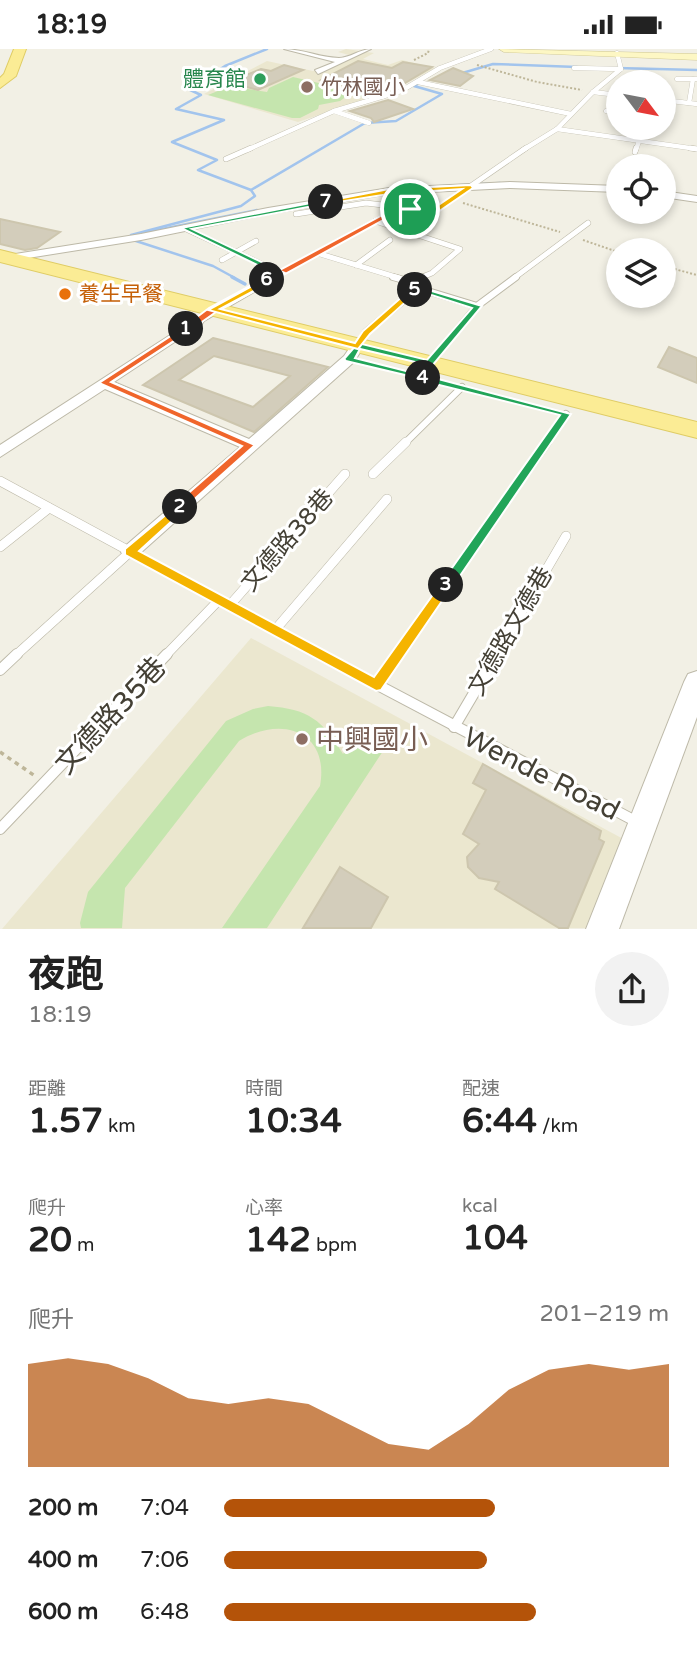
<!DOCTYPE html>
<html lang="zh-TW">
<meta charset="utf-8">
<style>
:root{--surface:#fff;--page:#f2f2f2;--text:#222;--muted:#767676;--accent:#b45309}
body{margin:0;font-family:"Varela Round","Noto Sans TC",sans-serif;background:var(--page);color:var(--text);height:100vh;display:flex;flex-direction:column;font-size:26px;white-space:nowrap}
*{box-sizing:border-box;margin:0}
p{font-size:23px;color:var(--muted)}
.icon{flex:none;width:38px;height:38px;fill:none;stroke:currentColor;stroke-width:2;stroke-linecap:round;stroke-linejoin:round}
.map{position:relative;height:880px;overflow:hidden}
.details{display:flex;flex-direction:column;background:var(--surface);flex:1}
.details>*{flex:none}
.needle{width:46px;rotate:122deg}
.buttons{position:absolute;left:606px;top:21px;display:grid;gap:14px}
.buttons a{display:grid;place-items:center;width:70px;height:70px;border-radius:50%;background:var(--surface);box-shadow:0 4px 10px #0003;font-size:35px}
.pin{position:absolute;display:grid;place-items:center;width:60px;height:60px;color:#fff;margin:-30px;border:4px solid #fff;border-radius:50%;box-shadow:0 2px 7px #0007}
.km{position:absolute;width:35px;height:35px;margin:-18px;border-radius:50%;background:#222;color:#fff;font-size:19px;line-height:35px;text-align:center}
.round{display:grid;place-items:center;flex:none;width:74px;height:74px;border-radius:37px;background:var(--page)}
.overview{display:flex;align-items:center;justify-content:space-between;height:119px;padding:0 28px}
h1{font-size:38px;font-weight:700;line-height:52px}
.metrics{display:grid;grid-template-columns:repeat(3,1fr);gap:10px;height:119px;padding:7px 28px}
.metrics div{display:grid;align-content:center}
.metrics b{font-size:35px;font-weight:700}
.metrics small{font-size:19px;font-weight:400}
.metrics p{font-size:19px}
.chart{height:196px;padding:14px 28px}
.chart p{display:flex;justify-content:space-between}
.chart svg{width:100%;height:126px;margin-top:7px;fill:var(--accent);opacity:.7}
ul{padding:0 28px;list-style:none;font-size:23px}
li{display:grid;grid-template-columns:112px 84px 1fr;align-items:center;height:52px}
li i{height:18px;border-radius:9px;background:var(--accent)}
.status{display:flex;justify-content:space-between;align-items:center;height:49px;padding:0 35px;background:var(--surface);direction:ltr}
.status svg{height:19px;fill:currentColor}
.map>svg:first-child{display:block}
.education{fill:#ebe7cf}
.green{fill:#c5e5ae}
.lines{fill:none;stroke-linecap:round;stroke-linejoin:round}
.stream-far1{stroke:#a2c4ed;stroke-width:2.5}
.stream{stroke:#a2c4ed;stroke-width:3.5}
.building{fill:#d3cdbb;stroke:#cdc6ae;stroke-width:2;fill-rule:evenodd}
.service-far4-casing{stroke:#bdb9a8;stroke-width:5}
.service-far3-casing{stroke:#bdb9a8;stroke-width:6}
.service-far2-casing{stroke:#bdb9a8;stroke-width:8}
.service-far1-casing{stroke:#bdb9a8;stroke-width:10}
.service-casing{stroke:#bdb9a8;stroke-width:12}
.minor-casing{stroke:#bdb9a8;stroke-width:2}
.tertiary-casing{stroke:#bdb9a8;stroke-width:2}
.secondary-casing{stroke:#d1c996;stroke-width:1}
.primary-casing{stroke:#dfcc65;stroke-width:2}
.path-far1{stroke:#beb699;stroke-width:2;stroke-dasharray:2 2;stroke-linecap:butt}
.path{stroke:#beb699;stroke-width:3.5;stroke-dasharray:4.5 4.5;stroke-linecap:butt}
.service-far4{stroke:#fff;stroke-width:4.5}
.service-far3{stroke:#fff;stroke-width:5}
.service-far2{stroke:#fff;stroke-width:6}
.service-far1{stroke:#fff;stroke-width:9}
.service{stroke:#fff;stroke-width:10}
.minor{fill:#fff;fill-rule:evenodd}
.tertiary{fill:#fff;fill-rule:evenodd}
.secondary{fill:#fdf7c4;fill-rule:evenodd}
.primary{fill:#fbec95;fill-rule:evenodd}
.split-1{fill:#f0652b;stroke:#fff;stroke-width:2}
.split-2{fill:#f0652b;stroke:#fff;stroke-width:2}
.split-3{fill:#f5b400;stroke:#fff;stroke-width:2}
.split-4{fill:#22a559;stroke:#fff;stroke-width:2}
.split-5{fill:#22a559;stroke:#fff;stroke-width:2}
.split-6{fill:#f5b400;stroke:#fff;stroke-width:2}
.split-7{fill:#22a559;stroke:#fff;stroke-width:2}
.split-8{fill:#f5b400;stroke:#fff;stroke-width:2}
.leisure-dot{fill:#2e9e5b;stroke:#fff;stroke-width:2.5}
.education-dot{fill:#8d6e63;stroke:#fff;stroke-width:2.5}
.food-dot{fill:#e8710a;stroke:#fff;stroke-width:2.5}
.labels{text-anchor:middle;stroke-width:6;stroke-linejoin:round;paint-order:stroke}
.far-leisure-label{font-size:21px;fill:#27864d;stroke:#fff;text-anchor:end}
.far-education-label{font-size:21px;fill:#785e54;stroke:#fff;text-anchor:start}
.far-food-label{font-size:21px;fill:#c56008;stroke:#fff;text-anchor:start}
.street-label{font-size:24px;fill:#444035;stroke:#fff}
.near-street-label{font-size:28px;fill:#444035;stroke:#fff}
.near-education-label{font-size:28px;fill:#785e54;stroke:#fff;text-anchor:start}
</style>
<div class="status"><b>18:19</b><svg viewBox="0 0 49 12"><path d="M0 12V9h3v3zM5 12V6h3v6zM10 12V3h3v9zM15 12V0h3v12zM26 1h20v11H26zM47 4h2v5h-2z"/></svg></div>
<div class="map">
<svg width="697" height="880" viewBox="0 0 697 880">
<rect width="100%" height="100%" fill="#f2f0e5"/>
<g class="education">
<path d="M346,0L374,4L363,10L388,16L402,11L435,19L394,41L298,73L204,45L267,12L313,22L349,6L338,3Z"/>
<path d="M251,589L627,792L595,879L2,880Z"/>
</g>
<g class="green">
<path d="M293,28L366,45L360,48L346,45L347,47L340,52L319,56L318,60L300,69H292L208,46L230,37L267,43L269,39Z"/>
<path d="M268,657C308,660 323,671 343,705L357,687L383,702L267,879H222L320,737C330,681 280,666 239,692L125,839L122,879H81L80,874L88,843L226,672L253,660Z"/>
</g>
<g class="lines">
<g class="stream-far1">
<path d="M617,19L697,21"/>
<path d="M459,25L493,15L577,18"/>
<path d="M387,140L500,134"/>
<path d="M251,141L365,74L396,72L442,45L414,37L423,32"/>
<path d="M142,184L257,161"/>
<path d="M131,186L241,157L255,147L251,141L198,121L217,111L172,93L224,71L176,60L201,46L188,40L225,17L267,0"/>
<path d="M136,192L213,217L235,229"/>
</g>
<path class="stream" d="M232,228L245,235"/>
</g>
<g class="building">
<path d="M358,12L392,19L403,13L432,18L400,37L371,30L368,41L321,31Z"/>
<path d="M284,16L303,21L258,41L229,33L261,20L271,22Z"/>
<path d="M453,19L473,27L460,37L430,31Z"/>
<path d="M388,51L413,60L374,73L371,69L350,62Z"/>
<path d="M0,170L60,183L37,199L25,201L0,195Z"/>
<path d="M213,289L328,318L254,383L143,336ZM214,307L290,327L253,358L179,331Z"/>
<path d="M669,298L697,309V334L658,318Z"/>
<path d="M483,715L601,782L599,790L604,793L568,879H559L495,840L499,833L479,829L468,818L467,808L479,795L463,785L486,741L473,734Z"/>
<path d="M340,818L388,848L371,879H303Z"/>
</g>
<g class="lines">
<g class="service-far4-casing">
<g id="service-far4">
<path d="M574,19L621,20"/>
<path d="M677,30H693"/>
<path d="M418,33L571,65"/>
<path d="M593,43L618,46"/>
<path d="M663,51L697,55"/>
<path d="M689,54L693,30H697"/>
<path d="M334,62L369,74"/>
<path d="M606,62L618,64"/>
<path d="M557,80L697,100"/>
<path d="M247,101L334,62L401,42L440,19L491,0"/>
<path d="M523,101L557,80L593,43L621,20L617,4"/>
<path d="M636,101L639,92"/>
</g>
</g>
<g class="service-far3-casing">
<g id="service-far3">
<path d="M690,99L697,100"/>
<path d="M635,103L636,99"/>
<path d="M226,110L251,99"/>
<path d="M296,165L366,154L407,159"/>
<path d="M375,172L460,200L432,224L420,229"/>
<path d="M184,179L281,224"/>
<path d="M317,204L399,229"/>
<path d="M222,211L256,192"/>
<path d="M356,216L390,191"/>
<path d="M271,229L396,161H436L526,99"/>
<path d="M514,229L588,174"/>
</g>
</g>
<g class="service-far2-casing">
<g id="service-far2">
<path d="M393,228L411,233L424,228"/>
<path d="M198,272L274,228"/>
<path d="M358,297L366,283L418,239L477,257"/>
<path d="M429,315L477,257L516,228"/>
<path d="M404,395L462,338"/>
<path d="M545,395L566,365"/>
</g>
</g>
<g class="service-far1-casing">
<g id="service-far1">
<path d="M373,425L406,393"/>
<path d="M0,432L323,607"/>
<path d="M0,498L49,459"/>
<path d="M230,556L345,425"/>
<path d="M275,581L387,450"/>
<path d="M15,607L130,503"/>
<path d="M165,607L219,551"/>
<path d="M396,607L547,393"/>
<path d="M496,607L566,487"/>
</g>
</g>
<g class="service-casing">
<g id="service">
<path d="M319,605L639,774"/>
<path d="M0,621L17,605"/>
<path d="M376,636L398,605"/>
<path d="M454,678L497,605"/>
<path d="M0,780L167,605"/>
</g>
</g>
<g class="minor-casing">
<g id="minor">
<path d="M284,0C303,0 321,9 339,9C350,9 360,0 371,0L318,25L315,21L335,13Z"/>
<path d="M510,133L618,137V143L510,139L389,145L268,165L141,191L9,212L3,209L9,206L141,185L268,159L389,139Z"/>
<path d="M663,142L697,147V153L663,148Z"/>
<path d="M198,268L204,272L202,275L114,333L249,390L344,307L353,294H363L364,297L354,313L136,508H124L121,503L124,498L240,398L105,340L0,408V396Z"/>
</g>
</g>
<g class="tertiary-casing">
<path id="tertiary" d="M697,622V668L619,880H586L684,633L688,625Z"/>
</g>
<g class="secondary-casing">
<path id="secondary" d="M499,0L697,5V11L504,3Z"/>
</g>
<g class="primary-casing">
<g id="primary">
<path d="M14,0H26L16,27L0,39V29L4,25Z"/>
<path d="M0,201L697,373V389L0,213Z"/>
</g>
</g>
<g class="path-far1">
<path d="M414,11L428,4L429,0"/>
<path d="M477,16L537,33L582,41"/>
<path d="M463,154L560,183"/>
<path d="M583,191L618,203"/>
<path d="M663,217L697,226"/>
</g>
<path class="path" d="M0,703L35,727"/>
<use href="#service-far4" class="service-far4"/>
<use href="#service-far3" class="service-far3"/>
<use href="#service-far2" class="service-far2"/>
<use href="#service-far1" class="service-far1"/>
<use href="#service" class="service"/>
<use href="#minor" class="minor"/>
<use href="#tertiary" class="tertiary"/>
<use href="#secondary" class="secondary"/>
<use href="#primary" class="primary"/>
</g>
<path class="split-1" d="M397,158L414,160L398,163L216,263L189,282L181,280L209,259Z"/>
<path class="split-2" d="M186,277L189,278V282L111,333L255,396L180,463L176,461V455L242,397L99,334Z"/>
<path class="split-3" d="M180,454L184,455V461L139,502L374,628L442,533H451L453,536L381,641L376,642L125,506V500Z"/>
<path class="split-4" d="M423,326L571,365L451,540L446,541L440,536L442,533L560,366L419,331V327Z"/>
<path class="split-5" d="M415,237L482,257L432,317L360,300L355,309L426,327V331L346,312L344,310L358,294L427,311L472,259L419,242L412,243Z"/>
<path class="split-6" d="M267,229L270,233L220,260L355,294L363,282L412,239L419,241L370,285L358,300L208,261Z"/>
<path class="split-7" d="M326,151L329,154L192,180L285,224L267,234L264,230L274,224L181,179Z"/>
<path class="split-8" d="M471,136L473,139L438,163L407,160L434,159L462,140L389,145L326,155L322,153L389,140Z"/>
<circle class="leisure-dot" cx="260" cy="30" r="7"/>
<g class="education-dot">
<circle cx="307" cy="38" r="7"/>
<circle cx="302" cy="690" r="7"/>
</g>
<circle class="food-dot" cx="65" cy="245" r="7"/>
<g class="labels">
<g class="far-leisure-label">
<text x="246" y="37">體育館</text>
</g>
<g class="far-education-label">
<text x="321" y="45">竹林國小</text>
</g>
<g class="far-food-label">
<text x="79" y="252">養生早餐</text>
</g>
<g class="street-label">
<text transform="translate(287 491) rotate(-49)" y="8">文德路38巷</text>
<text transform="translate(510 582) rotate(-60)" y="8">文德路文德巷</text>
</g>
<g class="near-street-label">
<text transform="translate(110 666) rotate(-47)" y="10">文德路35巷</text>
<text transform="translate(542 724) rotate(27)" y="10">Wende Road</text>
</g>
<g class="near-education-label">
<text x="316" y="700">中興國小</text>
</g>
</g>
</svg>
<div class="buttons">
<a><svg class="needle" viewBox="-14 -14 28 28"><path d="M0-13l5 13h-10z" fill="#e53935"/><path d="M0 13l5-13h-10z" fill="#767676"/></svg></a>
<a><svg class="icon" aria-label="locate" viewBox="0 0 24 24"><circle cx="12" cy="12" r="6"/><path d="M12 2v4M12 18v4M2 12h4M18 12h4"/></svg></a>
<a><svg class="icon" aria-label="layers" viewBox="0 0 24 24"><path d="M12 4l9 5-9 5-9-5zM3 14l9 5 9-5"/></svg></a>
</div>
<div class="pin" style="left:410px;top:160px;background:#1e9e55"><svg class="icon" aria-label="arrive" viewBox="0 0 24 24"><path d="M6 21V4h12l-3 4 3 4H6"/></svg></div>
<b class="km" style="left:186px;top:280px">1</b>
<b class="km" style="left:180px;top:458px">2</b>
<b class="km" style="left:446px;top:536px">3</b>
<b class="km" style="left:423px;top:329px">4</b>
<b class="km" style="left:415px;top:241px">5</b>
<b class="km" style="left:267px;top:231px">6</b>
<b class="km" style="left:326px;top:153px">7</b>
</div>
<section class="details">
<div class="overview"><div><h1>夜跑</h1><p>18:19</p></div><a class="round"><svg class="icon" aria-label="share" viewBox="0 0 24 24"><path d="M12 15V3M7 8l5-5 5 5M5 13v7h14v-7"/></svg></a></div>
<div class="metrics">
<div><p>距離</p><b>1.57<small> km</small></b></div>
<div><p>時間</p><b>10:34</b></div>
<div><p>配速</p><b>6:44<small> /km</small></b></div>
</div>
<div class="metrics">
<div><p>爬升</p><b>20<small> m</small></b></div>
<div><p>心率</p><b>142<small> bpm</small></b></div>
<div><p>kcal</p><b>104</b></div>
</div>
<div class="chart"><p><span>爬升</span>201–219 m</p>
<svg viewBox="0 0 160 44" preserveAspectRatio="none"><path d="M0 44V8L10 6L20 8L30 13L40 20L50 22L60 20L70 22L80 29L90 36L100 38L110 29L120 17L130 10L140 8L150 10L160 8V44z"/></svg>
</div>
<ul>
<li><b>200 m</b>7:04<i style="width:61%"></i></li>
<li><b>400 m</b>7:06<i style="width:59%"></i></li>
<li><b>600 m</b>6:48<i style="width:70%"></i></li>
</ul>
</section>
